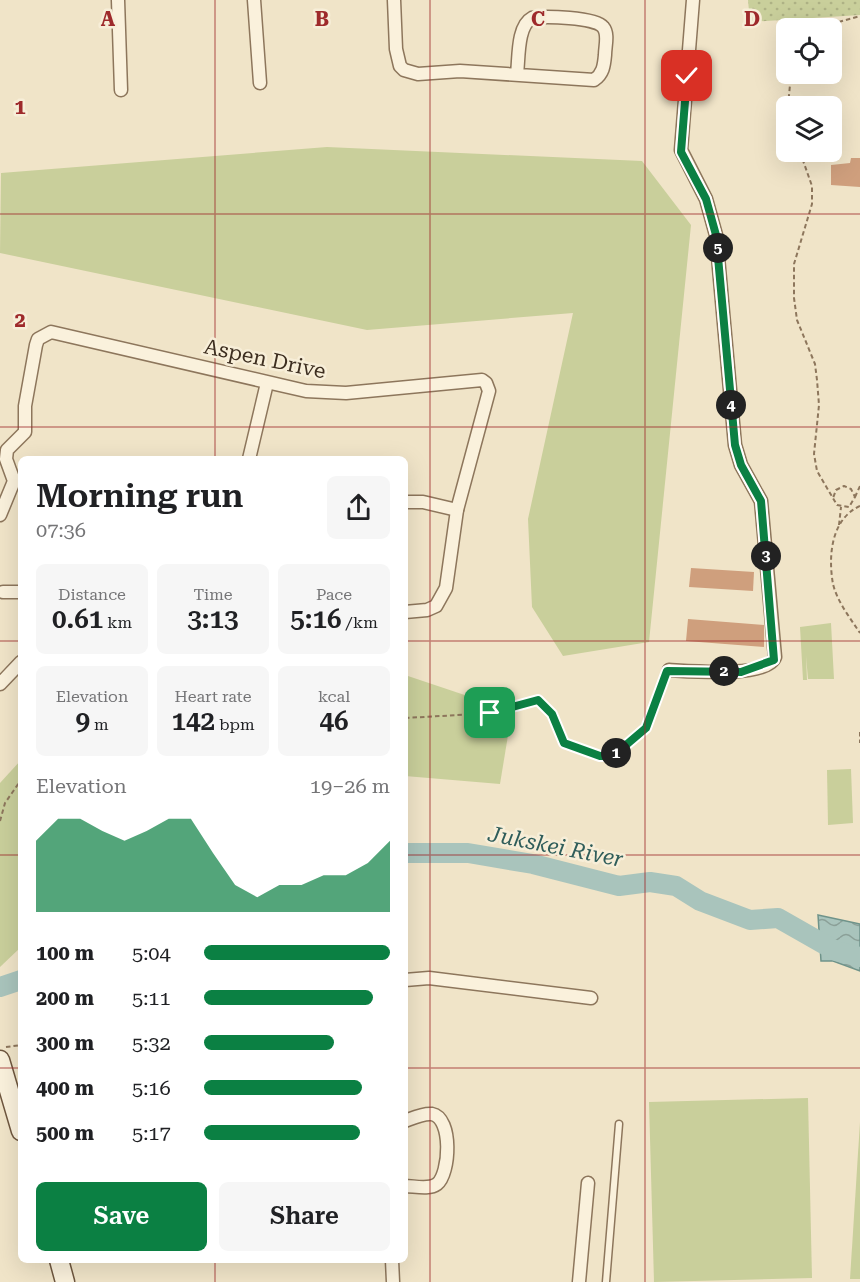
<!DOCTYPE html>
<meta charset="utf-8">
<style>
:root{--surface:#fff;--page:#f6f6f6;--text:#202124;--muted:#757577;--accent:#0b8043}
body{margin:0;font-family:"Roboto Serif",serif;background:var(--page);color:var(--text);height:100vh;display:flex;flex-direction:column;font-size:22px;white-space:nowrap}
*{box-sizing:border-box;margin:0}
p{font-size:20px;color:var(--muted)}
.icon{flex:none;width:33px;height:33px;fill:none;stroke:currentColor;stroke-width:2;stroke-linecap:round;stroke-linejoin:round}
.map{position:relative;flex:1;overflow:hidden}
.panel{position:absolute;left:18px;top:456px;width:390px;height:807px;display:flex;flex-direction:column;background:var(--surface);border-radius:9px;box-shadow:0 6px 24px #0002}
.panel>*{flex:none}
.controls{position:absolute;left:776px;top:18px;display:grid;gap:12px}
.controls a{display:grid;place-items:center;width:66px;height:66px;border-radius:9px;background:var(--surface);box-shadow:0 6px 24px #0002;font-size:30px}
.pin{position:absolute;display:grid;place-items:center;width:51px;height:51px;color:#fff;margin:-26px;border-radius:12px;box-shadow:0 3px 9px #0006}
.km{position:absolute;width:30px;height:30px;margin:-15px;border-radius:50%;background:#222;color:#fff;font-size:16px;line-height:30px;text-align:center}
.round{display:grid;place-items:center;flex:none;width:63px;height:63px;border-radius:9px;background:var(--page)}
.summary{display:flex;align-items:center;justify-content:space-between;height:102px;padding:0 18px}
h1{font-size:33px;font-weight:600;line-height:45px}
.metrics{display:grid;grid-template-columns:repeat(3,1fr);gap:9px;height:102px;padding:6px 18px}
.metrics div{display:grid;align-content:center;border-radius:9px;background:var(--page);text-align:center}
.metrics b{font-size:26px;font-weight:600}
.metrics small{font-size:16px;font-weight:400}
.metrics p{font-size:16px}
.chart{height:168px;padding:12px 18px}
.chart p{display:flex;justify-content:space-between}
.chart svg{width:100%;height:108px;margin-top:6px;fill:var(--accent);opacity:.7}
.action{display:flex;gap:12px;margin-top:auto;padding:12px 18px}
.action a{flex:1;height:69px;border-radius:9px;background:var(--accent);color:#fff;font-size:24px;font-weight:600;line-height:69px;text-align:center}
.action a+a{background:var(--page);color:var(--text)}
ul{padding:0 18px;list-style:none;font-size:20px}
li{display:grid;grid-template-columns:96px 72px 1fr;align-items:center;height:45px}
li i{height:15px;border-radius:8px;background:var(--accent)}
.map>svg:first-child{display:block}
.grass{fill:#c9cf9b}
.park{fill:url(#park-dots)}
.water{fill:url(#water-waves);stroke:#6f938a;stroke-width:1.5}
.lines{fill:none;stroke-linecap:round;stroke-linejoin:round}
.river{stroke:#a9c4bc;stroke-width:20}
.building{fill:#cf9f7d}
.lane-casing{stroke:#8d765c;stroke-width:9}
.street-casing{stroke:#8d765c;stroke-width:15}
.secondary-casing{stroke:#6f573f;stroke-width:21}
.path{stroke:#8d765c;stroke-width:2;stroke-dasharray:4.5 3;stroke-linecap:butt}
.lane{stroke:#faf1dc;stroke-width:6}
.street{stroke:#faf1dc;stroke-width:12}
.secondary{stroke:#faf1dc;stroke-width:18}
.route-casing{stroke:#fff;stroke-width:12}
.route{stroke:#0b8043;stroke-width:8}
.grid{fill:none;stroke:#9e2a2b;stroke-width:1.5;stroke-opacity:0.55}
.labels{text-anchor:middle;stroke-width:5;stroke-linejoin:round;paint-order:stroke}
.street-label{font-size:21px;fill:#3d2e20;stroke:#f7eed8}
.water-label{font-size:22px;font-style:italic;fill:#2f5d5a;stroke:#f7eed8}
.grid-label{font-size:20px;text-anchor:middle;font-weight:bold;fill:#9e2a2b;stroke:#f7eed8;stroke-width:5;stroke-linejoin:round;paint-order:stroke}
</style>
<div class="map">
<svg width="860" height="1282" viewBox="0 0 860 1282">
<defs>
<pattern id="park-dots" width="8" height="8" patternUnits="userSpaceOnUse" patternTransform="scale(1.5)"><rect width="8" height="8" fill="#c9cf9b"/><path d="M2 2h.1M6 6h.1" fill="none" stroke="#aeb285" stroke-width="1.8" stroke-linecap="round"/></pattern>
<pattern id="water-waves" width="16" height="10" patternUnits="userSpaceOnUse" patternTransform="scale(1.5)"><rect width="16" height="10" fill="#a9c4bc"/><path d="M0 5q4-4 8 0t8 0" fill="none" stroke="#8ba098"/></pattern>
</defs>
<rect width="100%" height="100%" fill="#f0e4c8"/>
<g class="grass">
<path d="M327,147L642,161L691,225L649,642L563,656L532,607L528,519L573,313L367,330L0,253L1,173Z"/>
<path d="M831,623L834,679H808L806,656L807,680H803L800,627Z"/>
<path d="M405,675L512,711L500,784L405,776Z"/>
<path d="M21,760V947L0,967V783Z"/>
<path d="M851,769L853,823L828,825L827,770Z"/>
<path d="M808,1098L812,1278L654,1282L649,1102Z"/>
<path d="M860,1122V1279H850Z"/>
</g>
<path class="park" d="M748,0H860V15L750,22Z"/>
<path class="water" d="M818,915L860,924V971L833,961H821Z"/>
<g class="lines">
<g class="river">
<path d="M405,853H468L533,864L619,886L650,882L676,886L700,901L750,920L778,918L836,951L860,957"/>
<path d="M0,987L21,980"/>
</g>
</g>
<g class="building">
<path d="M851,158H860V187L831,185V165L850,163Z"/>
<path d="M691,568L754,572L753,591L689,587Z"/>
<path d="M688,619L764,625V647L686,641Z"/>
</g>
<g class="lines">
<g class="lane-casing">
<path id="lane" d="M606,1282L619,1124"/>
</g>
<g class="street-casing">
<g id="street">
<path d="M118,0L121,90"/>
<path d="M254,0L260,83"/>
<path d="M394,0L396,49L400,66L404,70L418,74L460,71L594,80C603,74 604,66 605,55C605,46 609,34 603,27C595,17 545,16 532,18C517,26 519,58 517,74"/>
<path d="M249,459L267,383"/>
<path d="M405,502H423L457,510"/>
<path d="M0,515L14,481L6,459L7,450L25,432V406L36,345L38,339L51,332L306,391L346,393L482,380L486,383L489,391L457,510L446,588L436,606L427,610L405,612"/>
<path d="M3,592H21"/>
<path d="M669,670C689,671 768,678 775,657L761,501L741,465L735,445L716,235L706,199L681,150L693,0"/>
<path d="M0,684L21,662"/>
<path d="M405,980L429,978L591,998"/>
<path d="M405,1121C413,1118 423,1113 432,1114C453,1118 450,1174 437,1184C429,1190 414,1186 405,1186"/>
<path d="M392,1260L393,1282"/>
<path d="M579,1282L588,1183"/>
</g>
</g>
<g class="secondary-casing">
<g id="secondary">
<path d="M0,1060L21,1131"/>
<path d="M59,1260L65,1282"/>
</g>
</g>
<g class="path">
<path d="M817,28L860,16"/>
<path d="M788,106L791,74"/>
<path d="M800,152L812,186V204L794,264V298L797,320L815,364L817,380L819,405L814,454L817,471L837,505L849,507L855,497L851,489L844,486L836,490L833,498"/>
<path d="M855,497L860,486"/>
<path d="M860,506C831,519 828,556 833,584C837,601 850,618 860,633"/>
<path d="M839,525L841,507"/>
<path d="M405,718L496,713L538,700L552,714L564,743L580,751L608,757L646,728L662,679"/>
<path d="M860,732V743"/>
<path d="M0,821L5,803L21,780"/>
<path d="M6,1047L21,1045"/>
</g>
<use href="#lane" class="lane"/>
<use href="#street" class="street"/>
<use href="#secondary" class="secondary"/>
</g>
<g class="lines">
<g class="route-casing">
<path id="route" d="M490,713L538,700L552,714L564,743L600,756H613L646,728L667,671L741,672L774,660L761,501L741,465L735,445L716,235L706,199L681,152L687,76"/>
</g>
<use href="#route" class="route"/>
</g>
<path class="grid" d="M215,0V459M430,0V1282M645,0V1282M0,214H860M0,427H860M0,641H21M405,641H860M0,855H21M405,855H860M0,1068H21M405,1068H860M215,1260V1282"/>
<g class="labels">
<g class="street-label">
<text transform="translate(265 359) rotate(12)" y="7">Aspen Drive</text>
</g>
<g class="water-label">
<text transform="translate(556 846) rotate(11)" y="8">Jukskei River</text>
</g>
</g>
<g class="grid-label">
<text x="108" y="26">A</text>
<text x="322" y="26">B</text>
<text x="538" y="26">C</text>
<text x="752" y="26">D</text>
<text x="20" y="114">1</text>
<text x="20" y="327">2</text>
</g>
</svg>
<div class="controls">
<a><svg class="icon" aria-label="locate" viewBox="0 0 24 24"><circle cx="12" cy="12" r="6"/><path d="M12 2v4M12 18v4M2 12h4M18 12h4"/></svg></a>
<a><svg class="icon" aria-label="layers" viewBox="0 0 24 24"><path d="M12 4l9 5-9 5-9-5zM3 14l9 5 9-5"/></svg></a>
</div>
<div class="pin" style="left:490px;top:713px;background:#1e9e55"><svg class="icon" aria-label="arrive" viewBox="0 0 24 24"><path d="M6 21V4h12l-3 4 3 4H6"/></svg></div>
<div class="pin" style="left:687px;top:76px;background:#d93025"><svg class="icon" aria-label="check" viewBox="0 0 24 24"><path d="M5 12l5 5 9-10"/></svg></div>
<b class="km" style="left:616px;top:753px">1</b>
<b class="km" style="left:724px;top:671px">2</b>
<b class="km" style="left:766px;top:556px">3</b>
<b class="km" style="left:731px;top:405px">4</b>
<b class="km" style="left:718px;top:248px">5</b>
<section class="panel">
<div class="summary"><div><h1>Morning run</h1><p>07:36</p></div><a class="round"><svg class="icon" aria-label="share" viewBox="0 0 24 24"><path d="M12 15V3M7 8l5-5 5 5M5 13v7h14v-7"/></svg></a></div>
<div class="metrics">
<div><p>Distance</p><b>0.61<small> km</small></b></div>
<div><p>Time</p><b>3:13</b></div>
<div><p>Pace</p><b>5:16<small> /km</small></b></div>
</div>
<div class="metrics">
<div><p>Elevation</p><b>9<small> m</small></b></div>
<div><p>Heart rate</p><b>142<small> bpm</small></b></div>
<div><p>kcal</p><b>46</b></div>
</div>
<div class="chart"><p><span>Elevation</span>19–26 m</p>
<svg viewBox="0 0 160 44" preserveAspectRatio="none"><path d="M0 44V15L10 6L20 6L30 11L40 15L50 11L60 6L70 6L80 20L90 33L100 38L110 33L120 33L130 29L140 29L150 24L160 15V44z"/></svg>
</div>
<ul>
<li><b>100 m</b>5:04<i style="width:100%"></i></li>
<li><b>200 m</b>5:11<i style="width:91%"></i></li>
<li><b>300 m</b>5:32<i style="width:70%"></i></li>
<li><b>400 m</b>5:16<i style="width:85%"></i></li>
<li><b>500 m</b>5:17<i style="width:84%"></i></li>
</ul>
<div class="action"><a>Save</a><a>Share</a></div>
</section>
</div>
